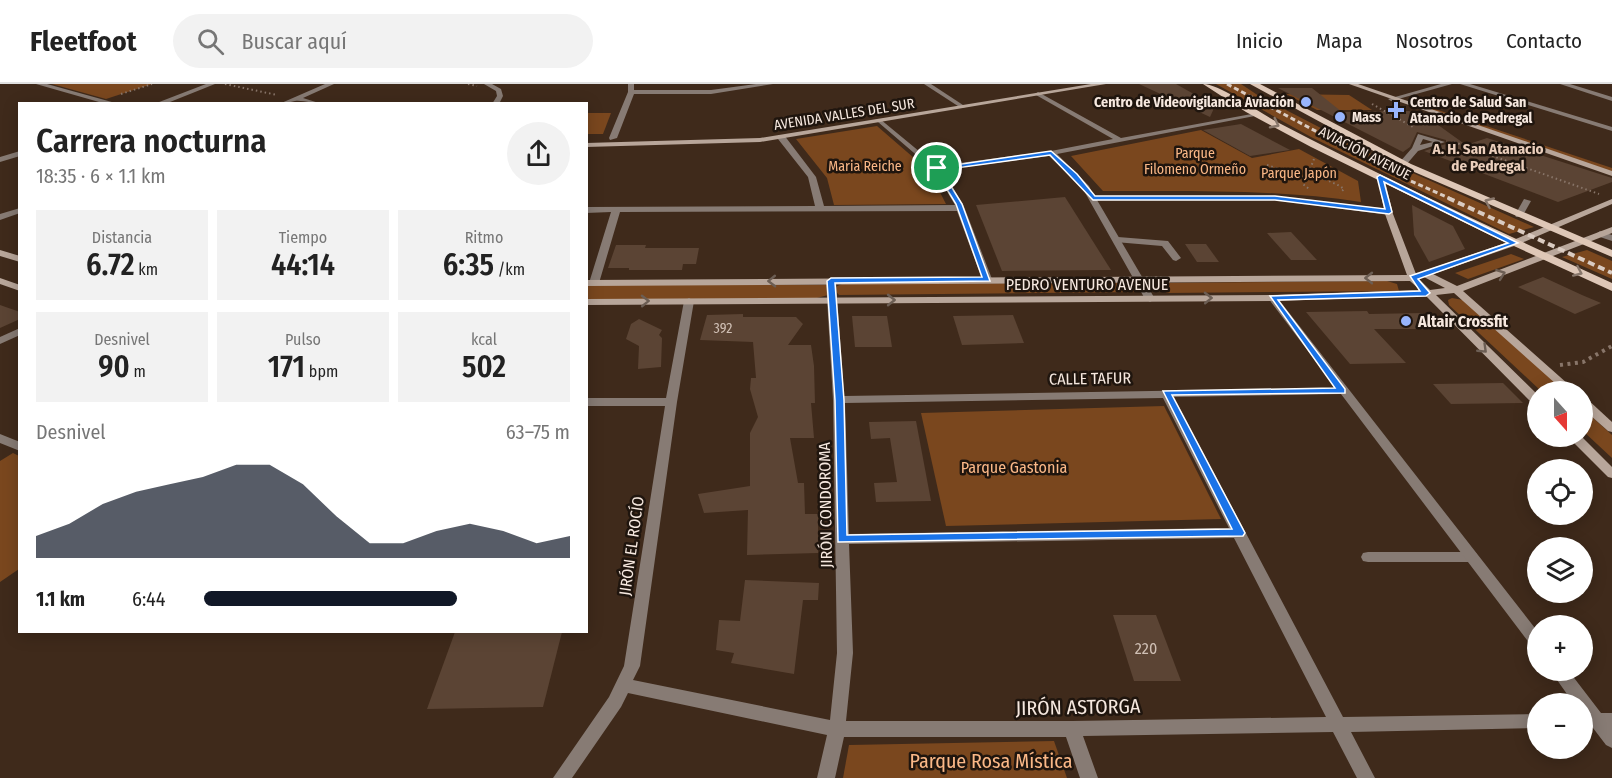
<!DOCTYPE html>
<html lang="es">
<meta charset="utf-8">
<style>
:root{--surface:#fff;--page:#f2f2f2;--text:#222;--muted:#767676;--line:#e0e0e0;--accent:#111827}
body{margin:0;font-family:"Fira Sans Condensed",sans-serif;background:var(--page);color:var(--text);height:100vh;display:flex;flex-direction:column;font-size:22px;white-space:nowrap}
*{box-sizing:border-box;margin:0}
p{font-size:20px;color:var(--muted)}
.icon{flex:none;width:33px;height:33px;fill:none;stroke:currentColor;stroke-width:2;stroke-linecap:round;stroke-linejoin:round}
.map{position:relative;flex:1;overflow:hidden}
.side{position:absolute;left:18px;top:18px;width:570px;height:531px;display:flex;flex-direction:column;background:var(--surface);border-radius:0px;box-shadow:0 3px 15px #0003}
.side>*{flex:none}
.needle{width:39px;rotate:159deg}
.fabs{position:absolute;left:1527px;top:297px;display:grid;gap:12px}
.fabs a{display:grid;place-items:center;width:66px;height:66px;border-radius:50%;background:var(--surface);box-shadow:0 3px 15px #0003;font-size:30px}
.pin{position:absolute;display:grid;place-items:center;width:51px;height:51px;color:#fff;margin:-26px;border:3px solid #fff;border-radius:50%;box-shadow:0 2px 6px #0007}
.round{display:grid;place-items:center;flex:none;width:63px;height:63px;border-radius:32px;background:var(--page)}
.head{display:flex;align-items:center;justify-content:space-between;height:102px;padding:0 18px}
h1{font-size:33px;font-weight:600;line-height:45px}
.figures{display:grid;grid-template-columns:repeat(3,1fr);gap:9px;height:102px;padding:6px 18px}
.figures div{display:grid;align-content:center;border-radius:0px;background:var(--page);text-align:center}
.figures b{font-size:30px;font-weight:600}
.figures small{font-size:16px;font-weight:400}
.figures p{font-size:16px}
.chart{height:168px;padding:12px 18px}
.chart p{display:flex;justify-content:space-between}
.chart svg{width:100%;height:108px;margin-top:6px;fill:var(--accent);opacity:.7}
ul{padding:0 18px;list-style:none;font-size:20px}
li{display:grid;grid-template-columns:96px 72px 1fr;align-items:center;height:45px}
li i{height:15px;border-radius:8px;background:var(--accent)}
header{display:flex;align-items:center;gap:36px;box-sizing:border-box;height:84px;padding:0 30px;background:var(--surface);border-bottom:2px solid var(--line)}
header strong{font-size:28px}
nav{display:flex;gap:33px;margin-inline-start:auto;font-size:21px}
.search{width:420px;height:54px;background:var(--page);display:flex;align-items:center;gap:15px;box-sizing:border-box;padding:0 21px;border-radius:33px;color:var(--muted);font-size:22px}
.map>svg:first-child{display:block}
.green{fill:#7a471e}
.building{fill:#5b4434}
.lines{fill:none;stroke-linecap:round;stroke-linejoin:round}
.path-far1{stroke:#887569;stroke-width:2;stroke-dasharray:1.5 3;stroke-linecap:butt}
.path{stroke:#887569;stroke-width:4;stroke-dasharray:3 4.5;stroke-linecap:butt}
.lane{fill:#877b74;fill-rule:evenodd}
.street{fill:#877b74;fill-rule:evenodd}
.secondary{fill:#b8a69a;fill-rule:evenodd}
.primary{fill:#dec7b7;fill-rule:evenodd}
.rail-far1{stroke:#dacbc1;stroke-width:3;stroke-dasharray:5 3;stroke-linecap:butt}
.rail{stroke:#dacbc1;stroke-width:4;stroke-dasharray:7 4;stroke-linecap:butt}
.oneway{stroke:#88776b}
.oneway2{stroke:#6c5e54}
.route{fill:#1a73e8;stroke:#fff;stroke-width:1.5;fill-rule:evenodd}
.poi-dot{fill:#98b5fd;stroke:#1f150e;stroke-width:2}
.labels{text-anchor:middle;stroke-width:5;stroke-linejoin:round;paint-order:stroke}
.far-poi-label{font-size:14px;font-weight:bold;fill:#f6e8df;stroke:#1f150e;text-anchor:start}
.far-street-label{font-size:14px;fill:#f6e8df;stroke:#1f150e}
.far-park-label{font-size:14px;fill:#fbb887;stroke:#1f150e}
.number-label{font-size:14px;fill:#cfbfb4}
.far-neighbourhood-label{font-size:15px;font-weight:bold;fill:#ebcfbc;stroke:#1f150e}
.street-label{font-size:16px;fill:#f6e8df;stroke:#1f150e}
.poi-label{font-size:16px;font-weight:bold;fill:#f6e8df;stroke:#1f150e;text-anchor:start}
.park-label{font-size:16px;fill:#fbb887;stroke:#1f150e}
.near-number-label{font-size:16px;fill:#cfbfb4}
.near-street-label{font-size:20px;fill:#f6e8df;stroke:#1f150e}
.near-park-label{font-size:20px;fill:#fbb887;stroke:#1f150e}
</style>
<header>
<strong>Fleetfoot</strong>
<div class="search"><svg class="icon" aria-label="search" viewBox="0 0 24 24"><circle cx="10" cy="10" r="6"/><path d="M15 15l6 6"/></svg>Buscar aquí</div>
<nav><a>Inicio</a><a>Mapa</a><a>Nosotros</a><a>Contacto</a></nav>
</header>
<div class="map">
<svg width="1612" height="694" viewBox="0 0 1612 694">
<rect width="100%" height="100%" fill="#3f2a1b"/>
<g class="green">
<path d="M52,0H152L106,15Z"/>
<path d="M1216,0H1241L1259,12L1379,74L1534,143L1509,150L1311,53Z"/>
<path d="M1286,10L1349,11L1372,26H1317Z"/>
<path d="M1417,19L1612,84V88L1414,20Z"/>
<path d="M587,29H611L603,50H587Z"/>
<path d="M877,42L929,87L946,120L834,121L827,94L796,55Z"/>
<path d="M1201,46L1252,74L1299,65L1358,97L1361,118C1276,105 1189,107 1103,107L1071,72Z"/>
<path d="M1587,166L1612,177V195L1562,173Z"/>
<path d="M1511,170L1524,175L1468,195L1455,189Z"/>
<path d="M1387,197L1397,200L1399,207L1167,209L1157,202L1161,199Z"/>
<path d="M1121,199H1134L1142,204L1141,208L839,211L833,204L842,200Z"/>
<path d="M586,201H826L830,204L828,211L817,214L587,217Z"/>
<path d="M1452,214L1463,216L1565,307H1541L1449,221L1448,216Z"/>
<path d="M1164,322L1221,435L946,442L921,329Z"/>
<path d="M1582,324L1612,351V374L1583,347Z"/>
<path d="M13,369L19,372V485L0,498V377Z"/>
<path d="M1054,657L1067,694H843L849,661Z"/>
</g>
<g class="building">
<path d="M1139,0H1176L1215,22L1210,33Z"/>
<path d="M1278,4H1312L1342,28L1409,27L1427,33L1466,61L1487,54L1612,94V98L1558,118L1424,67L1446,60V56L1417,48L1410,63L1403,68Z"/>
<path d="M1241,40L1290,66L1250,72L1203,46Z"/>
<path d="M1065,113L1111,186L1002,187L976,121Z"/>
<path d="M1412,121L1453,142L1465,165L1429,178L1414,151Z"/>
<path d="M1291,148L1317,176H1291L1267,149Z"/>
<path d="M1185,160H1206L1219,178H1197Z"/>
<path d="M616,161H646L645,164H699L696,180H683L682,186H629V184H608Z"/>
<path d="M1543,193L1582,211L1601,219L1575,230L1518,203Z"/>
<path d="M0,221L20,228V235L0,244Z"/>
<path d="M1367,227L1369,230L1423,229L1439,245H1374L1406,279L1350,280L1306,228Z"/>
<path d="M743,230V233H796L803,240L788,261H811L814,282L815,319H811L814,354H790L798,399H804L805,430H818V469L747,471L748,426L704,429L698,410L750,402V349L758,333L750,305L751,294H756L753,258L700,256L707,231Z"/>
<path d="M1013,231L1024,259L962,261L953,232Z"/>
<path d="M852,232H887L892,263H855Z"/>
<path d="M639,235L662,246L659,251L662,254L661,283L638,285L639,262L626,255L631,240Z"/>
<path d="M1503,299L1523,319L1451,320L1433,300Z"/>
<path d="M916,337L931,417L876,418L874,399L897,398L890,354L871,355L869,338Z"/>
<path d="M745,496L819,499L818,516H803L794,590L731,579L734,569L716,566L719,536L740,537Z"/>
<path d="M1113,531H1156L1181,597H1134Z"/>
<path d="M455,548H562L543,623L427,625Z"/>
</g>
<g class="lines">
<g class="path-far1">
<path d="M225,0L277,11"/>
<path d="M468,0L477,2"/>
<path d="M121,10L152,0"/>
<path d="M1372,20L1413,43"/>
<path d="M1454,58L1599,110"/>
<path d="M1314,75L1309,88L1340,102L1344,105L1340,109"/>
<path d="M1267,81L1307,95L1303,100L1309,105"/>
</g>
<path class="path" d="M1560,281L1583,278L1612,262"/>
<g class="lane">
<path d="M1418,50L1445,58L1418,67L1406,81H1400L1399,79L1412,64ZM1423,55L1433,58L1420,61Z"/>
<path d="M1524,115L1531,117L1522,133H1516L1515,131Z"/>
<path d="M1600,147L1612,151V157L1597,152L1596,150Z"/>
<path d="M1118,153L1168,157L1181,174L1176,177L1173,176L1162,162L1115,158V154Z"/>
<path d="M1368,468H1471L1476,469L1478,473L1476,477L1471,478H1368L1363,477L1361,473L1363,469Z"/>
</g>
<g class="street">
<path d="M36,0H47L119,20H106Z"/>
<path d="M206,0H215L165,20H154Z"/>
<path d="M325,0H334L303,14L322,20C314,20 303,16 295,17C289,18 285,20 279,20Z"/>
<path d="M484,0H492L501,5L503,12L499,20H492L497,12L496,7Z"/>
<path d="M628,0H634V6H711L756,0H773L711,10H634L617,54L610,56L609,54L628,8Z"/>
<path d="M924,0H931L966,23L961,24Z"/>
<path d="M1441,0H1452L1391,17L1388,15Z"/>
<path d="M1460,0H1470L1612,43V47Z"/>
<path d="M1560,0H1570L1612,13V17Z"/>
<path d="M1038,8L1121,54L1257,29L1260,31L1057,70L1089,102L1094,112H1275L1389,125L1393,128L1389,131L1275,116H1097L1155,215L1150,218L1145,215L1083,105L1049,72L942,86L963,120L992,195L990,197H984L982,195L957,127L620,128L599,199L594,202L589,199L611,128L586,129V123L815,122L808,93L778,55V51H784L816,93L824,122L955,121L935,87L878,38V36L880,35L937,82L1051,67L1113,55L1036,11L1035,10Z"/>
<path d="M20,67V72L0,78V73Z"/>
<path d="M20,124V129L0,136V130Z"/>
<path d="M831,194L836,197L844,312L1336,304L1268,214L1270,212H1276L1538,548V566L1533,564L1341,310L1174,313L1343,633L1538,630V644L1351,648L1375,694H1357L1333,648L1083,652L1098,694H1080L1066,653H844L835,694H817L827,651L628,609L621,623L572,694H553L609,613L624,582L665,322H586V314H666L684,217L689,214L694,217L677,318L640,582L633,596L830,636L837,569L833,316L826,197ZM1163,314L1229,444L849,450L845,319ZM1234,454L1326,633L1072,637H846L853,569L849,460Z"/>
<path d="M20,244V251L0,260V253Z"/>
<path d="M0,350L20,358V367L0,359Z"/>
<path d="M1550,586H1568L1601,629H1612V664L1606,661L1593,644H1582V620H1574Z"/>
</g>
<g class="secondary">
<path d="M1091,0H1106L760,58L586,63V59L760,54Z"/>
<path d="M1349,0H1358L1612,87V92Z"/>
<path d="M1377,91L1384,93L1393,130L1416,190L1511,157L1612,115V120L1517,161L1433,190L1457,202L1612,143V149L1463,207L1577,308H1565L1454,209L1436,211L1538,311V321H1534L1426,212L1273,217L586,221V215L1273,211L1420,206L1410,197L586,202V196L1407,191L1385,130ZM1424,193L1445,204L1430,206L1419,195Z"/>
<path d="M0,166L20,172V178L0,172Z"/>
<path d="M0,194L20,201V207L0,200Z"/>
<path d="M1582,314H1586L1612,338V348L1608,347L1582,324Z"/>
<path d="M1567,352H1581L1612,383V394L1608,393Z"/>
</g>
<g class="primary">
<path d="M1203,0C1220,0 1261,30 1279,39C1388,96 1500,148 1612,199V207L1492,152L1311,63L1246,28Z"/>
<path d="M1250,0H1260L1411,80L1612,166V173L1405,84Z"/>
</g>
<path class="rail-far1" d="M1227,0L1402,93L1451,115"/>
<path class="rail" d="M1448,114L1612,189"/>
</g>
<defs><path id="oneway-chevron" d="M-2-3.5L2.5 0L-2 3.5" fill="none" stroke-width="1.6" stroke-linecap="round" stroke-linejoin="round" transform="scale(1.5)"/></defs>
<g class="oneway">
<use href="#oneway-chevron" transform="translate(1275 40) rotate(27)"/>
<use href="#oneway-chevron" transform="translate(1489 118) rotate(-156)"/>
<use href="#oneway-chevron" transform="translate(1578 188) rotate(24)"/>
</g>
<g class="oneway2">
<use href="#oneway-chevron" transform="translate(1501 190) rotate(-20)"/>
<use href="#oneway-chevron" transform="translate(1369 194) rotate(180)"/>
<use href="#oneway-chevron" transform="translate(772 197) rotate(179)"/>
<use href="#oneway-chevron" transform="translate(1208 214) rotate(-1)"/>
<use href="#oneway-chevron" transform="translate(891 216)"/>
<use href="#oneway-chevron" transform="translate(645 217) rotate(-1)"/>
<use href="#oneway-chevron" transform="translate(1483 265) rotate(44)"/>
</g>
<path class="route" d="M1051,67L1077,90L1095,112H1275L1385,125L1377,93L1380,91L1518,159L1418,195L1430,209L1426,212L1278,216L1345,305V309L1172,311L1245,449L1243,452L838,458L835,316L827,197L831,194L982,193L956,120L934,84ZM1050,71L1093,116H1275L1389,130L1392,128L1384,98L1508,159L1410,192L1420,207L1270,212L1335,304L1163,307L1232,445L847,451L844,316L835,199L990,197L962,120L941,86Z"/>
<g class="poi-dot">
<circle cx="1306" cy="18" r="6"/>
<path d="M1393 17h6v6h6v6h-6v6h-6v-6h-6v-6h6z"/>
<circle cx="1340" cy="33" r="6"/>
<circle cx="1406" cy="237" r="6"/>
</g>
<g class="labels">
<g class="far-poi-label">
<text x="1294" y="23" text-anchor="end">Centro de Videovigilancia Aviación</text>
<text x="1410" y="23">Centro de Salud San<tspan x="1410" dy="16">Atanacio de Pedregal</tspan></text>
<text x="1352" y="38">Mass</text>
</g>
<g class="far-street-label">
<text transform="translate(844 30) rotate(-9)" y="5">AVENIDA VALLES DEL SUR</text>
<text transform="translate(1365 69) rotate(27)" y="5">AVIACIÓN AVENUE</text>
</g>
<g class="far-park-label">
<text x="1195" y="74">Parque<tspan x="1195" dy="16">Filomeno Ormeño</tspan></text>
<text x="865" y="87">Maria Reiche</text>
<text x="1299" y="94">Parque Japón</text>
</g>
<g class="number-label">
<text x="723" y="249">392</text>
</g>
<g class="far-neighbourhood-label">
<text x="1488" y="70">A. H. San Atanacio<tspan x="1488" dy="17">de Pedregal</tspan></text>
</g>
<g class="street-label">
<text x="1087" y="206">PEDRO VENTURO AVENUE</text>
<text transform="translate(1090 294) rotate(-1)" y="6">CALLE TAFUR</text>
<text transform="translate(825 421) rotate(-91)" y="6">JIRÓN CONDOROMA</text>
<text transform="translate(631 462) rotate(-82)" y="6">JIRÓN EL ROCÍO</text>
</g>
<g class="poi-label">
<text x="1418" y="243">Altair Crossfit</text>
</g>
<g class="park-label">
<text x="1014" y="389">Parque Gastonia</text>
</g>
<g class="near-number-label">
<text x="1146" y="570">220</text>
</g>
<g class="near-street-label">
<text transform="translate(1078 623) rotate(-1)" y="7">JIRÓN ASTORGA</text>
</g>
<g class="near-park-label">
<text x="991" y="684">Parque Rosa Mística</text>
</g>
</g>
</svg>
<div class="fabs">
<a><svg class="needle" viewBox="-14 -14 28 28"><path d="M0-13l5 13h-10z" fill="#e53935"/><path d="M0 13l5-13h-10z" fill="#767676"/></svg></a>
<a><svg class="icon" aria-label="locate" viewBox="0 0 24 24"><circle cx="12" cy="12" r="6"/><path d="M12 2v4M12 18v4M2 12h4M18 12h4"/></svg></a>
<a><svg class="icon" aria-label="layers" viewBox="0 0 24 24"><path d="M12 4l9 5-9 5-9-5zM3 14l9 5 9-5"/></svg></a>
<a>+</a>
<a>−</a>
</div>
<div class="pin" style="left:937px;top:84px;background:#1e9e55"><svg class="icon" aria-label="arrive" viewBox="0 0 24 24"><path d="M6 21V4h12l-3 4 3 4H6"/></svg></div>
<section class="side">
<div class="head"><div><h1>Carrera nocturna</h1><p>18:35 · 6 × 1.1 km</p></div><a class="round"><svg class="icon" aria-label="share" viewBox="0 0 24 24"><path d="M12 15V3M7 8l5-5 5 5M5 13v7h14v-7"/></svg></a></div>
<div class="figures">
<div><p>Distancia</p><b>6.72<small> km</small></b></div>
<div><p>Tiempo</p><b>44:14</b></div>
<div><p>Ritmo</p><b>6:35<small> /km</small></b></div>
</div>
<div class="figures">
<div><p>Desnivel</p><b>90<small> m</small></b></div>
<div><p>Pulso</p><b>171<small> bpm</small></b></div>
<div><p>kcal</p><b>502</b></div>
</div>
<div class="chart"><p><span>Desnivel</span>63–75 m</p>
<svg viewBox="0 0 160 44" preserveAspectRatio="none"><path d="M0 44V35L10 30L20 22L30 17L40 14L50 11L60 6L70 6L80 14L90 27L100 38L110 38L120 33L130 30L140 33L150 38L160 35V44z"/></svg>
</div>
<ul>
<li><b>1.1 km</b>6:44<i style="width:69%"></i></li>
</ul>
</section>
</div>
